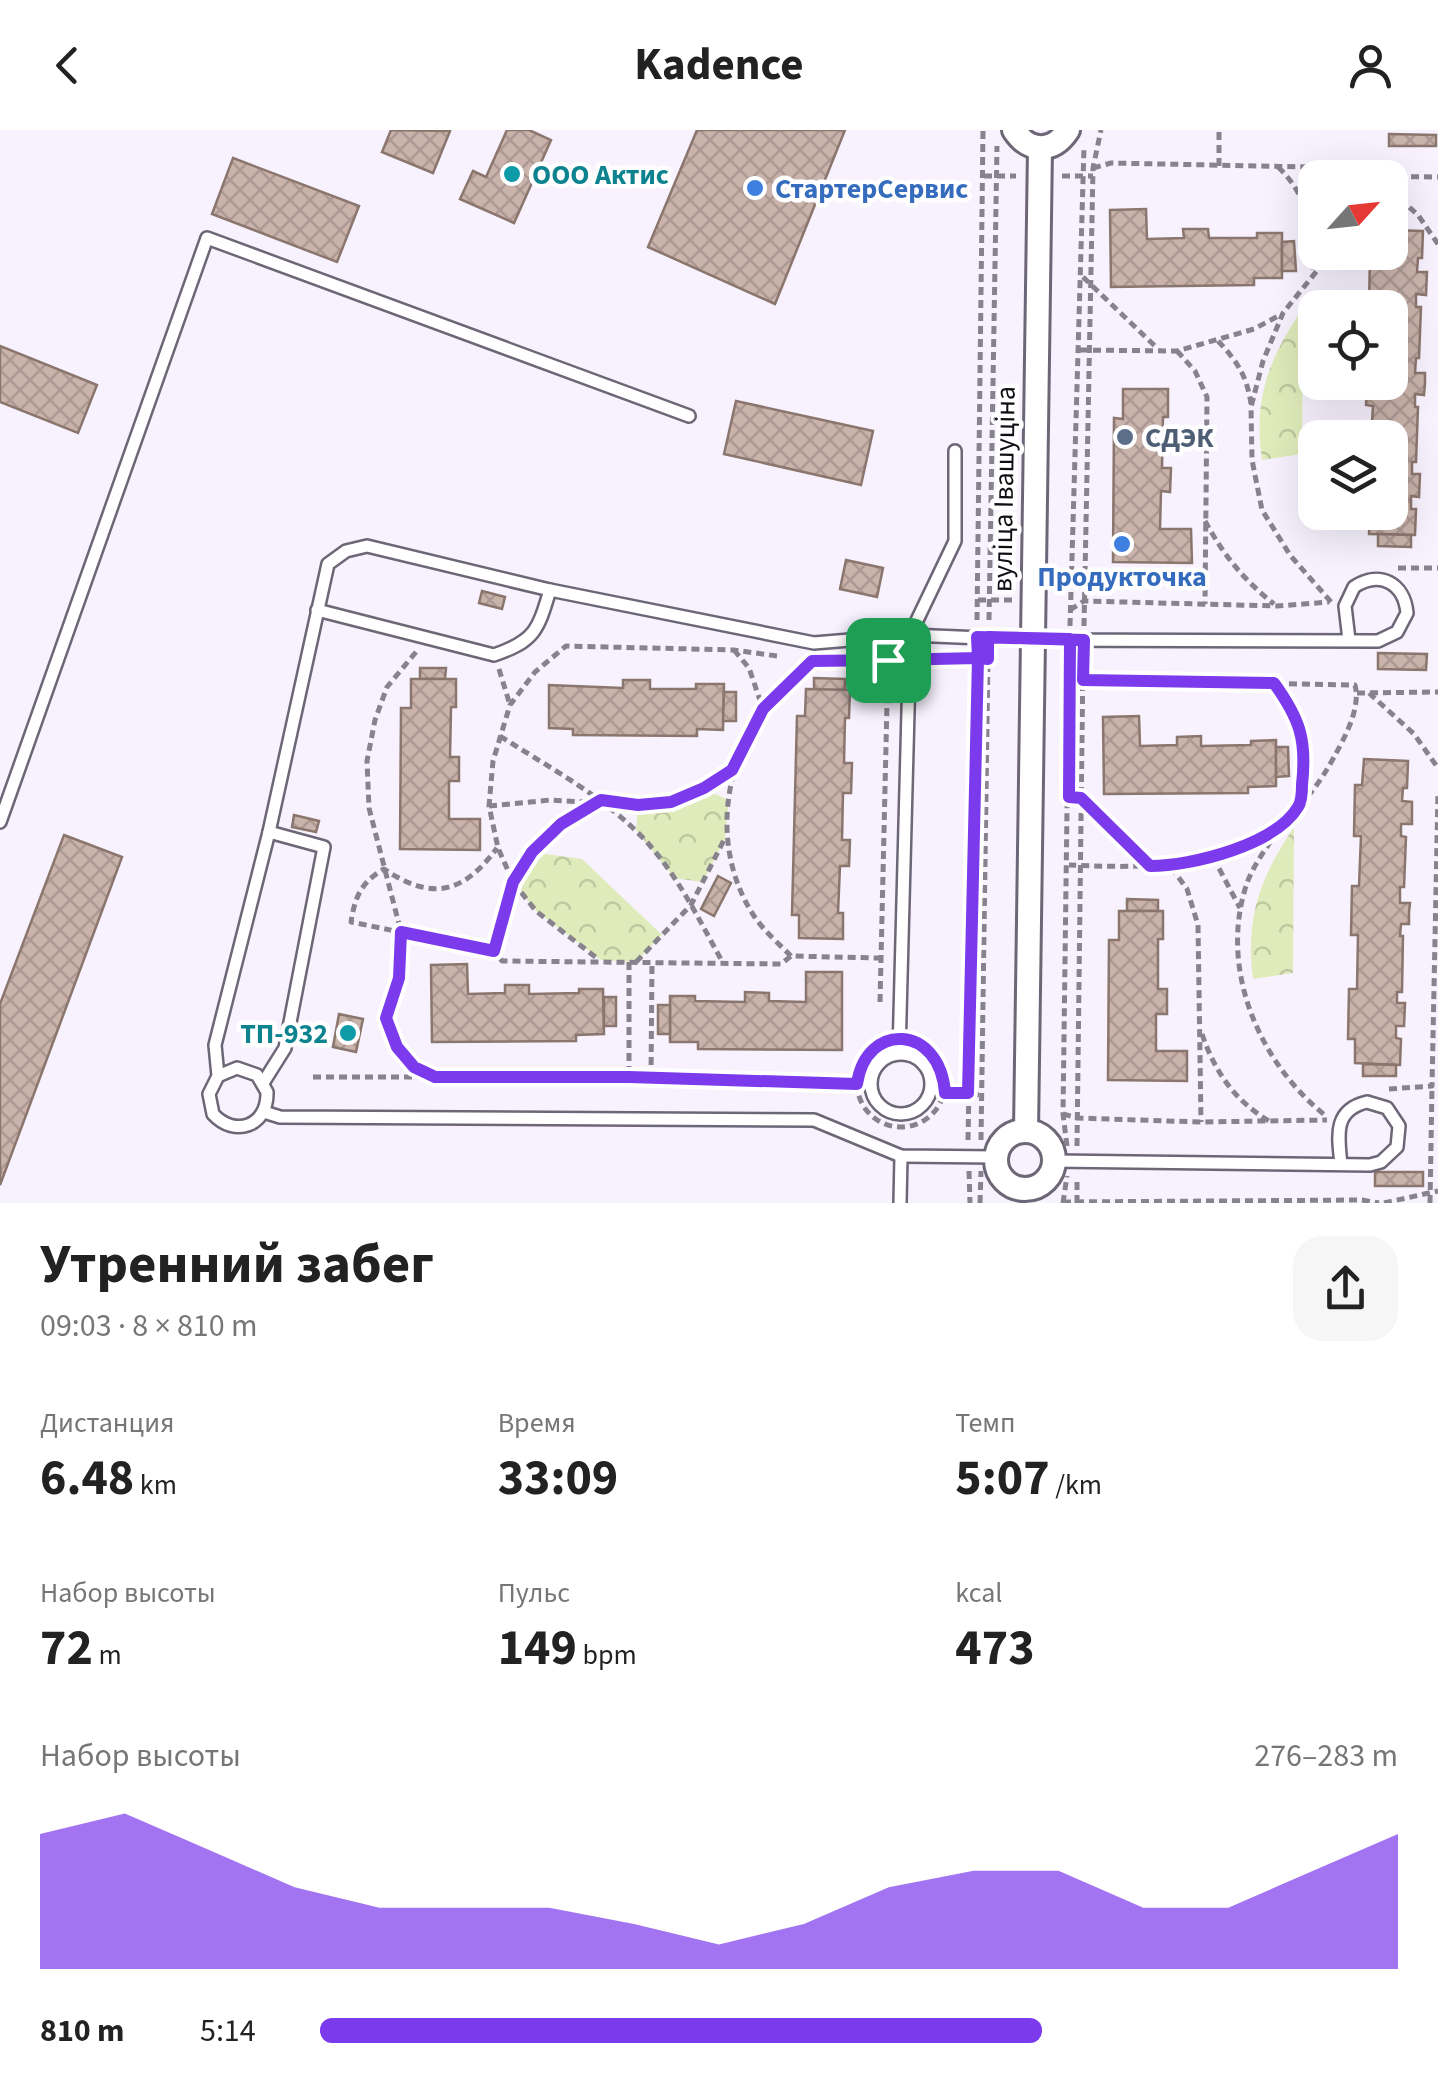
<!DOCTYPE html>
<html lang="ru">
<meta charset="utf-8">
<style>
:root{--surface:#fff;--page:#f6f6f6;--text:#222;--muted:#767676;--accent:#7c3aed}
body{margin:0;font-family:"Source Sans 3",sans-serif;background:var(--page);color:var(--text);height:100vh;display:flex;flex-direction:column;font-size:38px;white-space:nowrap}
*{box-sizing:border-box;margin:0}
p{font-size:32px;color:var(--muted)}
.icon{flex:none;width:55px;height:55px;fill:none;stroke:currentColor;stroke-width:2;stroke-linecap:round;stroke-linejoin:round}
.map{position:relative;height:1073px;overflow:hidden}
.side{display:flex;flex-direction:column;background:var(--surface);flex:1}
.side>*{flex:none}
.needle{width:65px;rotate:63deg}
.fabs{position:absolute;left:1298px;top:30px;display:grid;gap:20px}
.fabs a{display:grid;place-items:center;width:110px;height:110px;border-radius:20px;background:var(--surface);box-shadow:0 10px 40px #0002;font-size:50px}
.pin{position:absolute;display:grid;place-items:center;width:85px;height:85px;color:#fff;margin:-42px;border-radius:20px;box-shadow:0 5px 15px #0006}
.round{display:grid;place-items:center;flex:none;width:105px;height:105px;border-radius:30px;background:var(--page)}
.summary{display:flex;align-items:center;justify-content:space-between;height:170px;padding:0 40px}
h1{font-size:55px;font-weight:700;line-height:75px}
.figures{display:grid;grid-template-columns:repeat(3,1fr);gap:15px;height:170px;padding:10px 40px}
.figures div{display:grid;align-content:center}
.figures b{font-size:50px;font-weight:700}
.figures small{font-size:28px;font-weight:400}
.figures p{font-size:28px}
.chart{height:280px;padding:20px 40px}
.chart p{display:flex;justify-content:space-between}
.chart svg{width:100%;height:180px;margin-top:10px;fill:var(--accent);opacity:.7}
ul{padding:0 40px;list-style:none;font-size:32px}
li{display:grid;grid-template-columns:160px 120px 1fr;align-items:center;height:75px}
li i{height:25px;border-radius:12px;background:var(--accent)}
header{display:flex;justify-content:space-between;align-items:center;height:130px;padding:0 40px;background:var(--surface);font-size:45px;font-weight:700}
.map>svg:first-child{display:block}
.park{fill:url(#park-crowns)}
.building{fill:url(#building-cross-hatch);stroke:#8b766e;stroke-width:2.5}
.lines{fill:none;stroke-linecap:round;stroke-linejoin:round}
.lane-casing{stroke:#6d6677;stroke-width:16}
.street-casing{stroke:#6d6677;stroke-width:28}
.path{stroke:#87838d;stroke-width:5;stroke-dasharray:8 5;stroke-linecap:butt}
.lane{stroke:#fff;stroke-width:11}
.street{stroke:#fff;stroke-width:22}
.route-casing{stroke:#fff;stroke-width:20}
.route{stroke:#7c3aed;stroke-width:12}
.culture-dot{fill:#0f9aa8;stroke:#fff;stroke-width:4}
.shop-dot{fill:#3f7fe0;stroke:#fff;stroke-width:4}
.service-dot{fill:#5c6f8a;stroke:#fff;stroke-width:4}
.labels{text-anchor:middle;stroke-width:9;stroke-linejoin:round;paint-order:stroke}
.culture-label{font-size:28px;font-weight:bold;fill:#0d838f;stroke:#fff;text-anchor:start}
.shop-label{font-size:28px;font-weight:bold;fill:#366cbe;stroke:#fff;text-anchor:start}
.service-label{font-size:28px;font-weight:bold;fill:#4e5e75;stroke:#fff;text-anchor:start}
.street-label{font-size:28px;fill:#100d14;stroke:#fff}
</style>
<header><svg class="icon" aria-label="back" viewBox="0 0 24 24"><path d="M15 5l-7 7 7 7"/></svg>Kadence<svg class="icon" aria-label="person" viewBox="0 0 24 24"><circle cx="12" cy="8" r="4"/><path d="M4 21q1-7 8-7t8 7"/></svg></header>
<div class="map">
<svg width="1438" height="1073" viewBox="0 0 1438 1073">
<defs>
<pattern id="park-crowns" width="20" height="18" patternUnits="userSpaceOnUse" patternTransform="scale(2.5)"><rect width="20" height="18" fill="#e0ebbb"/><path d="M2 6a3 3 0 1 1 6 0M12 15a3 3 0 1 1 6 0" fill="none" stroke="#bfc8a0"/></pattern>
<pattern id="building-cross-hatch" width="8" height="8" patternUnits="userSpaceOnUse" patternTransform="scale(2.5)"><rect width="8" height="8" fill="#cab3ab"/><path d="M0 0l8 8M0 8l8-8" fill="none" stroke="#ac9992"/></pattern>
</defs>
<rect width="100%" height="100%" fill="#f7f2fe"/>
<g class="park">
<path d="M1303,178L1302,324L1262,330C1253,267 1269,229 1303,178Z"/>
<path d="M704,659L729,670L725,709L703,752L674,748L636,700L638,675L671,672Z"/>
<path d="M1294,697L1293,843L1253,849C1245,787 1260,748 1294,697Z"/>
<path d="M532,722L582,729L662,805L636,832L601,830L536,781L513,752Z"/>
</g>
<g class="building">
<path d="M391,0L450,1L433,43L382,22Z"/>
<path d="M507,0H529L551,10L514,93L460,69L473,41L486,47Z"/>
<path d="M697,0H845L775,174L648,117Z"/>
<path d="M1389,4L1436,5V16H1389Z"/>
<path d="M233,28L359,76L337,132L212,84Z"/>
<path d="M1146,79L1147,109L1184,108L1183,99H1208L1209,108H1257V103H1282V148H1254V155L1111,157L1110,80Z"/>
<path d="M1390,100L1423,101L1422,128H1418L1417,142H1427L1426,165L1416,164V177H1421L1419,228H1416L1415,243H1425V253L1424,265L1415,264V277H1418L1416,332H1412V344H1420L1419,367L1411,366V379H1416L1415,405L1369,404L1370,382H1390V308H1371L1373,276L1366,275L1367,252H1390V178L1369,176L1370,125L1390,122Z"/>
<path d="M1294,111L1296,141H1282V112Z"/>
<path d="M0,216L97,255L78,303L0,272Z"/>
<path d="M1123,259H1168V287H1163L1162,338H1171L1170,362L1161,361L1160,399H1191L1192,433L1113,432L1114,288L1123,289Z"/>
<path d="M736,271L873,301L861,355L724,324Z"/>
<path d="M1378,404L1411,405V417L1378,416Z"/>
<path d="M846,430L883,438L877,467L840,459Z"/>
<path d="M482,461L505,467L502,479L479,473Z"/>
<path d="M1378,523L1427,524L1426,540L1378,539Z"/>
<path d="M420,538H446L445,549H420Z"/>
<path d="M814,548L845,549V560H814Z"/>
<path d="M411,549H456V577H451L450,627H459V651H449V689H480V720L400,719L401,578H411Z"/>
<path d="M623,550H650V559H696V554H724L723,600L697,599V606L573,605V599L549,598V555L623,558Z"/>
<path d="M806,559L850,560L849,588H845L844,633H852L851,663H843L842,710H850L849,736H840L838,783H843V809L799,808V785H792L797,586H805Z"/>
<path d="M724,562H736V591H723Z"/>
<path d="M1139,586L1140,616L1177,615V607L1201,606V616L1251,615V611L1276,610V656L1248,657V663L1104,664L1103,587Z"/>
<path d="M1276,617H1288L1289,646L1276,647Z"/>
<path d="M1364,629L1408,631L1407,658H1403L1402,671L1412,672V694H1401V706L1406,707L1404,757H1400V773H1410L1409,782V794H1401L1400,806H1403L1402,862H1397V873H1405L1404,896H1396V908L1401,909L1400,935L1355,933V909H1348L1349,859H1357L1358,805H1351L1352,756H1359L1361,706H1354L1355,655H1362Z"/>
<path d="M294,685L319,691L316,702L292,697Z"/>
<path d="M64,705L122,727L0,1055V874Z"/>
<path d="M718,746L731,753L714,786L701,779Z"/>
<path d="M1127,769L1158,770V781H1127Z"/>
<path d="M1119,781H1163V809H1158V859H1167V884H1156V921H1187V951L1108,950L1109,810H1119Z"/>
<path d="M467,834L468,864L505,863V855H529V864L579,863V859H603L604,904L576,905V911L432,912L431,835Z"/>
<path d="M806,842H842V920L698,919V912H670V866H695V871L745,872V862L769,863V871L806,872Z"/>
<rect x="604" y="867" width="12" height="29"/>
<rect x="658" y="875" width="12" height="29"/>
<path d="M339,884L363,889L356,922L333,917Z"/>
<path d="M1363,934L1396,935V946H1363Z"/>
<rect x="1375" y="1042" width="48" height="14"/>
</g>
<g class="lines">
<g class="lane-casing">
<g id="lane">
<path d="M317,480L494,525C535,511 538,500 550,460"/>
<path d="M0,692L207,108L689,286"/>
<path d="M899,923L910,505L955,411V321"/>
<circle cx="901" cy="954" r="30"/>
<path d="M218,946L237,938L257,945L267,962C268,996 235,1008 213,984L209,964L218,946L215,915L269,702L328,434L346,421L367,416L550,460L814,513L910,505L1031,510L1378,511L1397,502L1407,483C1404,453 1380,440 1354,457L1345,476L1349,510"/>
<path d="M263,953L285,918L324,717L269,702"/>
<path d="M264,982L280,987L814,990L901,1026L996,1027"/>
<path d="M1054,1031L1370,1035L1381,1032L1397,1017L1399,996L1387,978L1367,972C1333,980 1338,1006 1341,1034"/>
<path d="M900,1073L901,1026"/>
</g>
</g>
<g class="street-casing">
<g id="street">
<path d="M1014,0C1029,23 1053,23 1068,0"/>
<circle cx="1025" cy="1030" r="29"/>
<path d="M1026,1001L1040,18"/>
</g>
</g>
<g class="path">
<path d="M1219,36V0"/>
<path d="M1278,37C1310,67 1311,101 1314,143"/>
<path d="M1093,38L1111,33L1360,38L1362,46L1438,47"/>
<path d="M984,46H1016"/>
<path d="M1062,46H1093"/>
<path d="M1390,60L1418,85L1438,114"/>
<path d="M1083,147L1158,219"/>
<path d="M1218,211C1237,231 1247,246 1251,274"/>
<path d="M1080,220L1177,221L1254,199L1280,185"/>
<path d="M1177,221L1195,241L1207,267L1205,474"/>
<path d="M1205,391C1224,426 1244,450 1274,474"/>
<path d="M1398,438H1438"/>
<path d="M978,470H1015"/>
<path d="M1331,472L1290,425L1262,380L1252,330L1251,277L1263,231L1283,183L1332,122"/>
<path d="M1070,480L1084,471L1277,476L1329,472"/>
<path d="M977,490L983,0"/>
<path d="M989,490L997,16"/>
<path d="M1070,496L1084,17"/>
<path d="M1084,496L1093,38L1101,0"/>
<path d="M734,520L749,538L763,579"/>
<path d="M416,522L387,557L375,590L367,631L369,678L401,802L399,848L386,888L397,917L414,937L433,946"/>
<path d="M777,526L734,520L566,516L535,542L510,575L493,631L489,676L498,718L513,752L494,821L502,831L781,834L791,826L879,828"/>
<path d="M923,528L988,529"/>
<path d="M838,531L892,530"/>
<path d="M499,539L510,575"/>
<path d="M1068,550L1355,555C1361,578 1345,607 1334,627C1275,737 1181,740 1069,735"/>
<path d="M1274,553C1306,596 1306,620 1301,672"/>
<path d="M1357,563L1438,562"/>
<path d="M1369,563L1414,604L1438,638"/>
<path d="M500,606C545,635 594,661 633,698C673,735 697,786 723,833"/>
<path d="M1069,667L1081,668L1149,735"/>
<path d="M597,673C558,696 537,713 513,752L536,781L598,829"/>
<path d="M489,676L550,670L638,675L671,672L704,659L732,640"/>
<path d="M1278,700C1268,716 1254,734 1247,753C1218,838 1259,933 1326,986"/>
<path d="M1213,727L1240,778"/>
<path d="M1171,737L1187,759L1198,795L1201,992"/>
<path d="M494,821L351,792C355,767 361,752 384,739C432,771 463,764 497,718"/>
<path d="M791,826C779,814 764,801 754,786C713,723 721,642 762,581C775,562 796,547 812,531"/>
<path d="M629,832V947"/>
<path d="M636,832L691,775L724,710"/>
<path d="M880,872L888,530"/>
<path d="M1202,904C1215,942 1234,970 1269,991"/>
<circle cx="901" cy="953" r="44"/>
<path d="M313,947H629L857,953"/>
<path d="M651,948L652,832"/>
<path d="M1389,959L1432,956L1438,662"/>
<path d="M945,963L982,965"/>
<path d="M1063,984L1077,988L1201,992L1327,990"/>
<path d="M968,1010L977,526"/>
<path d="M981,1010L988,526"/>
<path d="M1067,1016L1063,984L1069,527"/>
<path d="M1077,1016L1083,527"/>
<path d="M969,1041L970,1073"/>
<path d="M1063,1072L1362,1070L1379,1073"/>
<path d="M980,1073L981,1041"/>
<path d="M1063,1073L1067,1046"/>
<path d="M1077,1073V1047"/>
<path d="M1384,1073L1438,1061"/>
<path d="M1430,1073L1432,956"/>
</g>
<use href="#lane" class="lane"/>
<use href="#street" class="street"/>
</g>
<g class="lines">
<g class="route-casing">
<path id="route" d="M888,530L812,531L763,579L732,640L704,658L671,672L638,675L601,670L561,694L532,722L513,752L494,821L401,802L399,848L386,888L397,917L414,937L435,947H629L857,954C866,891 940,894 945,963H968L978,528L977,507C1013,508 1048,509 1084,510L1083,550L1274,553C1300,589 1307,610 1302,655C1302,662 1302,671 1298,677C1275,715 1192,736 1150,736L1081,668L1069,667L1070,509L988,507V529L978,528L888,530"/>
</g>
<use href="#route" class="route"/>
</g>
<g class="culture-dot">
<circle cx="512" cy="44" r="10"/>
<circle cx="348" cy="903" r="10"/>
</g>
<g class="shop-dot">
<circle cx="755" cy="58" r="10"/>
<circle cx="1122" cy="414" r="10"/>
</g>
<circle class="service-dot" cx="1125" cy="307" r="10"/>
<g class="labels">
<g class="culture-label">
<text x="532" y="54">ООО Актис</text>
<text x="328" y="913" text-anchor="end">ТП-932</text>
</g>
<g class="shop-label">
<text x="775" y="68">СтартерСервис</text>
<text x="1122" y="456" text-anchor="middle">Продукточка</text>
</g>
<g class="service-label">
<text x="1145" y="317">СДЭК</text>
</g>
<g class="street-label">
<text transform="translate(1003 359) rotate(-89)" y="10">вуліца Івашуціна</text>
</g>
</g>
</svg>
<div class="fabs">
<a><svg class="needle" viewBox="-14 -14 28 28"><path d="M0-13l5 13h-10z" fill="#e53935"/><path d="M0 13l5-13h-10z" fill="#767676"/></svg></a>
<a><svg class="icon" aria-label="locate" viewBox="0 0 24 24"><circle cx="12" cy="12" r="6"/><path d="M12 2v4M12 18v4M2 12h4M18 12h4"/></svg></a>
<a><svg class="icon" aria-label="layers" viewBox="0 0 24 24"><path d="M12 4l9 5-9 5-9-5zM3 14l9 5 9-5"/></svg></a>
</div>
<div class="pin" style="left:888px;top:530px;background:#1e9e55"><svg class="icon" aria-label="arrive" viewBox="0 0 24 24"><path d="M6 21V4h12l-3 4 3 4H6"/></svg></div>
</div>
<section class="side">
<div class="summary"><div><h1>Утренний забег</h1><p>09:03 · 8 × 810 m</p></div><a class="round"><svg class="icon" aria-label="share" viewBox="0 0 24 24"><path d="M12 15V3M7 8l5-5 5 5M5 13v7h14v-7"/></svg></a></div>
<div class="figures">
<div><p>Дистанция</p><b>6.48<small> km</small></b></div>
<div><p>Время</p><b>33:09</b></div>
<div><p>Темп</p><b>5:07<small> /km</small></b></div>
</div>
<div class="figures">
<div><p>Набор высоты</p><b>72<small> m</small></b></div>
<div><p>Пульс</p><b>149<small> bpm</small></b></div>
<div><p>kcal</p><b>473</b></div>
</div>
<div class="chart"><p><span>Набор высоты</span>276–283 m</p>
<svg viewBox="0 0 160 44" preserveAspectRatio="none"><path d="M0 44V11L10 6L20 15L30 24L40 29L50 29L60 29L70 33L80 38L90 33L100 24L110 20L120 20L130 29L140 29L150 20L160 11V44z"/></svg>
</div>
<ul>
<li><b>810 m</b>5:14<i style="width:67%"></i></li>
</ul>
</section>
